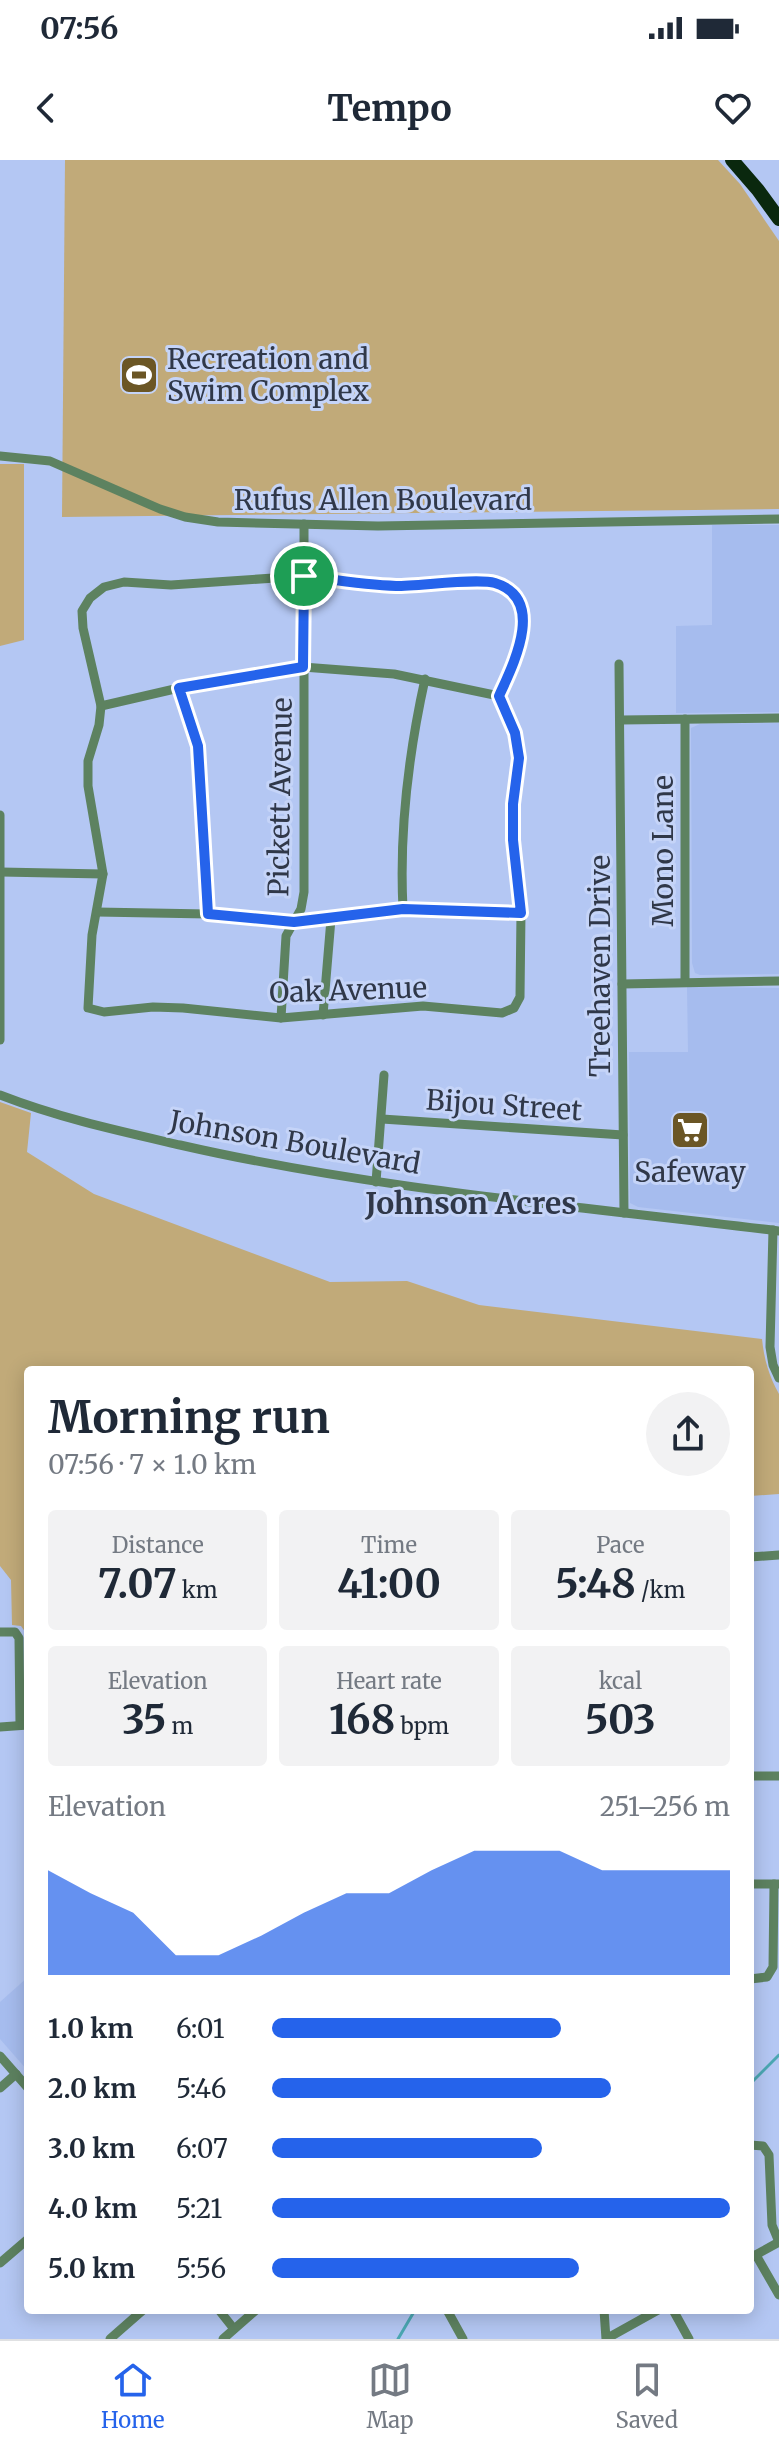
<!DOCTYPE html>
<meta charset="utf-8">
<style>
:root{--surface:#fff;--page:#f2f2f3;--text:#1f2937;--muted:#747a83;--line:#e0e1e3;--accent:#2563eb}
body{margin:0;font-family:Merriweather,serif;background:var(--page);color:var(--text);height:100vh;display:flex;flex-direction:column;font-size:30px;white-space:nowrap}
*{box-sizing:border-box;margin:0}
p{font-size:26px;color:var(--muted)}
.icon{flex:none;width:44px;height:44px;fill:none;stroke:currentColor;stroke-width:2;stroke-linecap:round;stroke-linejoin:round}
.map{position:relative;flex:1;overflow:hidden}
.drawer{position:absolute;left:24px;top:1206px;width:730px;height:948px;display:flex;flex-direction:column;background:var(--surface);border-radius:8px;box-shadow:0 4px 20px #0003}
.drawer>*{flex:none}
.pin{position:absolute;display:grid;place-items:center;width:68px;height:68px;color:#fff;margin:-34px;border:4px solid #fff;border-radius:50%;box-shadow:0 2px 8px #0007}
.round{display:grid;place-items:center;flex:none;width:84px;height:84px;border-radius:42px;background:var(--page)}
.overview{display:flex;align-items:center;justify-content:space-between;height:136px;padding:0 24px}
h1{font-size:44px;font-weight:700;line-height:60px}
.metrics{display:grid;grid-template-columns:repeat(3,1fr);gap:12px;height:136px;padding:8px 24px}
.metrics div{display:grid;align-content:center;border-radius:8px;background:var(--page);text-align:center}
.metrics b{font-size:40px;font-weight:700}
.metrics small{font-size:22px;font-weight:400}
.metrics p{font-size:22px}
.chart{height:224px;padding:16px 24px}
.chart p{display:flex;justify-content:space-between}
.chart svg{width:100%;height:144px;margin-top:8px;fill:var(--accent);opacity:.7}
ul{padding:0 24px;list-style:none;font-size:26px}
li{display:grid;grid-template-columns:128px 96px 1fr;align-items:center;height:60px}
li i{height:20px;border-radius:10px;background:var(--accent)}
.status{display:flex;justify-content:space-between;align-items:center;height:56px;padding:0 40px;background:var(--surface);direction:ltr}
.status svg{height:22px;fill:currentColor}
header{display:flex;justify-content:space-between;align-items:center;height:104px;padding:0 24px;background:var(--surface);font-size:36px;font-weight:700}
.tabs{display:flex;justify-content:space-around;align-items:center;height:112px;border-top:2px solid var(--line);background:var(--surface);font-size:22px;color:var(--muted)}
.tabs a{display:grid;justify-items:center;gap:4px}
.tabs .current{color:var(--accent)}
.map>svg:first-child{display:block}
.built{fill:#a6bcee}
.green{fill:#c1aa79}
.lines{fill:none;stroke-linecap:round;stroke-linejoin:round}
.stream{stroke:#4ba7b2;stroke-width:3}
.minor{stroke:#5d8260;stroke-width:9}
.highway{stroke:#0a280e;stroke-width:14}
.route-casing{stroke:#fff;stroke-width:16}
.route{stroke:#2563eb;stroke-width:10}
.labels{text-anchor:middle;stroke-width:6;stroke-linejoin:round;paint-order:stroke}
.poi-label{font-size:28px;fill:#303849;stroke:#c5d4f8;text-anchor:start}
.street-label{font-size:28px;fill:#303849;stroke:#c5d4f8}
.neighbourhood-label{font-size:30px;font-weight:bold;fill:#303849;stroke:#c5d4f8}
</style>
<div class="status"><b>07:56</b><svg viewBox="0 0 49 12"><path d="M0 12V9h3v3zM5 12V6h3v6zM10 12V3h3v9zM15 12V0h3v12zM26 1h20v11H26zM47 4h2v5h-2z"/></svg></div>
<header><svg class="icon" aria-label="back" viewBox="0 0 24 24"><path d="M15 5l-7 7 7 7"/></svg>Tempo<svg class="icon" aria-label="heart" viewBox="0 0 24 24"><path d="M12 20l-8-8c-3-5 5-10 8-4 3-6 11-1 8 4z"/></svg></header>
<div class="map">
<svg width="779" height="2179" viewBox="0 0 779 2179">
<rect width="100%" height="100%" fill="#b4c7f3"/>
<g class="built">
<path d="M712,365H779V552L676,553V466L712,465Z"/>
<path d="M779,563V814L700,815L695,813L692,803L691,568L700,564Z"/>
<path d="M687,827L779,828V1063L638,1047L630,1043L629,892H688Z"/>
<path d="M28,1817V1911L0,1879V1842Z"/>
</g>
<g class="green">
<path d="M65,0H718L740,24L779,81V349L62,357Z"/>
<path d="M0,304H24V480L0,486Z"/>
<path d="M0,942L31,953L27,992L94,1034L330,1122L407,1121L479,1145L762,1179C764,1199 769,1216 779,1234V1334L750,1336V1210H28V1476L21,1466L12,1465L11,1420L0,1406Z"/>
</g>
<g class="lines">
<g class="stream">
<path d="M750,1924L779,1895"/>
<path d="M398,2179L415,2150"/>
</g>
<g class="minor">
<path d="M0,296L50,301L160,349L185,357L218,362L378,366L779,359"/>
<path d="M304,416L394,426L493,423L510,430L519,444L524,459L522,477L499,536L515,573L519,598L513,644V680L521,753L520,837L514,848L502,853L423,846L281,858L183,848L153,847L104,852L88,848L92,775L103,714L88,626V601L99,565L101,546L83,468L82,451L90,438L104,427L124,422L171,425Z"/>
<path d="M619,504L624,1053"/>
<path d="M179,528L198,586L208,754"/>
<path d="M101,546L179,528L303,507L394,514L499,536"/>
<path d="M685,559V822"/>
<path d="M621,560L779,558"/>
<path d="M0,655V880"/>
<path d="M1,712L103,714"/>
<path d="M403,749C399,670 408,596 425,519"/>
<path d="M97,752L208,754L294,762L403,749L521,753"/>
<path d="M622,824L779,821"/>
<path d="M323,855L331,759"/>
<path d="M281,858L286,776L301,749L304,732V364"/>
<path d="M0,935C59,958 119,971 180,985C377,1030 579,1046 779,1071"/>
<path d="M382,959L623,975"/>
<path d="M376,1022L384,915"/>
<path d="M773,1070L770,1187L773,1205L779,1218"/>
<path d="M750,1397L779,1395"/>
<path d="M0,1472H15L19,1478L20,1565"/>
<path d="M0,1567L28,1565"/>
<path d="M750,1616H779"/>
<path d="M750,1724H779"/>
<path d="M750,1819L767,1817L773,1807L774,1724"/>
<path d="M0,1896L28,1928"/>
<path d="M0,1928L16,1914"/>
<path d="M750,1985L763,1986L769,1995L772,2065L779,2082"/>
<path d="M756,2095L779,2135"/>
<path d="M750,2098L779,2082"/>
<path d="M0,2103L28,2079"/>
<path d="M219,2150L234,2169"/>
<path d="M447,2150L463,2179"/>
<path d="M604,2150L606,2179L658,2150"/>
<path d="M673,2150L689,2179"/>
<path d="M110,2179L143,2150"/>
<path d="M223,2179L256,2150"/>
</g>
<path class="highway" d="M732,0L758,30L779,59"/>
</g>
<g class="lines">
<g class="route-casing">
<path id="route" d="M304,416C335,420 366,425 396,426C420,426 477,418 495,423C547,439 513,505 499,536L515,573L519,598L513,644V680L521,753L403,749L294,762L208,754L198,586L179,528L303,507Z"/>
</g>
<use href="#route" class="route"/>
</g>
<defs>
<g id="stadium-square" transform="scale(2)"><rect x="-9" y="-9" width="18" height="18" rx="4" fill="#6b5625" stroke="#c5d4f8"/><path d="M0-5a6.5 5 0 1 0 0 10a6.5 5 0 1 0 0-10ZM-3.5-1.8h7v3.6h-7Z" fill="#fff"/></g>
<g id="supermarket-square" transform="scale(2)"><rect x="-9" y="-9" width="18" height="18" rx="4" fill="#6b5625" stroke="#c5d4f8"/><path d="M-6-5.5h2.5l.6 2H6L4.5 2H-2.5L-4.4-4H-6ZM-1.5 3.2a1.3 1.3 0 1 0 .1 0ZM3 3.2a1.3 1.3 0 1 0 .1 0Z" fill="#fff"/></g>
</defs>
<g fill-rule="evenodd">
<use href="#stadium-square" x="139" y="215"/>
<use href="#supermarket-square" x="690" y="970"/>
</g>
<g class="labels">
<g class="poi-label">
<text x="167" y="209">Recreation and<tspan x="167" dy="32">Swim Complex</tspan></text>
<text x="690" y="1022" text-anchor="middle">Safeway</text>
</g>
<g class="street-label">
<text x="383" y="350">Rufus Allen Boulevard</text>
<text transform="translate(280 637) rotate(-89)" y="10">Pickett Avenue</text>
<text transform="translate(663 691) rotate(-90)" y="10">Mono Lane</text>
<text transform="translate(600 806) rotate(-90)" y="10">Treehaven Drive</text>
<text transform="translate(348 830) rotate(-2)" y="10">Oak Avenue</text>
<text transform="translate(504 945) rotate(4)" y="10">Bijou Street</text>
<text transform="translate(295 982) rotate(10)" y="10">Johnson Boulevard</text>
</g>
<g class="neighbourhood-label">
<text x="471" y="1054">Johnson Acres</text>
</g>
</g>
</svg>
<div class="pin" style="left:304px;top:416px;background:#1e9e55"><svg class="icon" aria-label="arrive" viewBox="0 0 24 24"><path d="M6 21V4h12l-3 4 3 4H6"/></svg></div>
<section class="drawer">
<div class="overview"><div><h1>Morning run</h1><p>07:56 · 7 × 1.0 km</p></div><a class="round"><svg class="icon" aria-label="share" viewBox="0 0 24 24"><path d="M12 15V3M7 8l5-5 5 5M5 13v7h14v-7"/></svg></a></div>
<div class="metrics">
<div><p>Distance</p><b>7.07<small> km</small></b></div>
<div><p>Time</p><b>41:00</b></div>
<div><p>Pace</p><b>5:48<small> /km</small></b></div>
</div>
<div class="metrics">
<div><p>Elevation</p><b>35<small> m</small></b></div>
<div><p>Heart rate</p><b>168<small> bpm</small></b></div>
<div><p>kcal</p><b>503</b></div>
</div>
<div class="chart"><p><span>Elevation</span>251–256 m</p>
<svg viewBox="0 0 160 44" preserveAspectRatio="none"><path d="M0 44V12L10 19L20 25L30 38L40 38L50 32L60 25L70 19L80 19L90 12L100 6L110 6L120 6L130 12L140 12L150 12L160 12V44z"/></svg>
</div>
<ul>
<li><b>1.0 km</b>6:01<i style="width:63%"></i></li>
<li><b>2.0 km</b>5:46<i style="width:74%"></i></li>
<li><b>3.0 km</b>6:07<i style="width:59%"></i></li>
<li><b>4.0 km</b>5:21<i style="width:100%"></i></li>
<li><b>5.0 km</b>5:56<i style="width:67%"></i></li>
</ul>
</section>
</div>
<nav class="tabs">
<a class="current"><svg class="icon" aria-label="home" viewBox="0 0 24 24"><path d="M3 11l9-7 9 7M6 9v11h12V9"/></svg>Home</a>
<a><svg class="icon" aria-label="map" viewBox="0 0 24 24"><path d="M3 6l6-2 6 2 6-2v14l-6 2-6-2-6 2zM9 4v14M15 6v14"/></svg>Map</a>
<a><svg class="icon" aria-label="saved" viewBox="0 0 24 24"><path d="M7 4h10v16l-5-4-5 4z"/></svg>Saved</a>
</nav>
